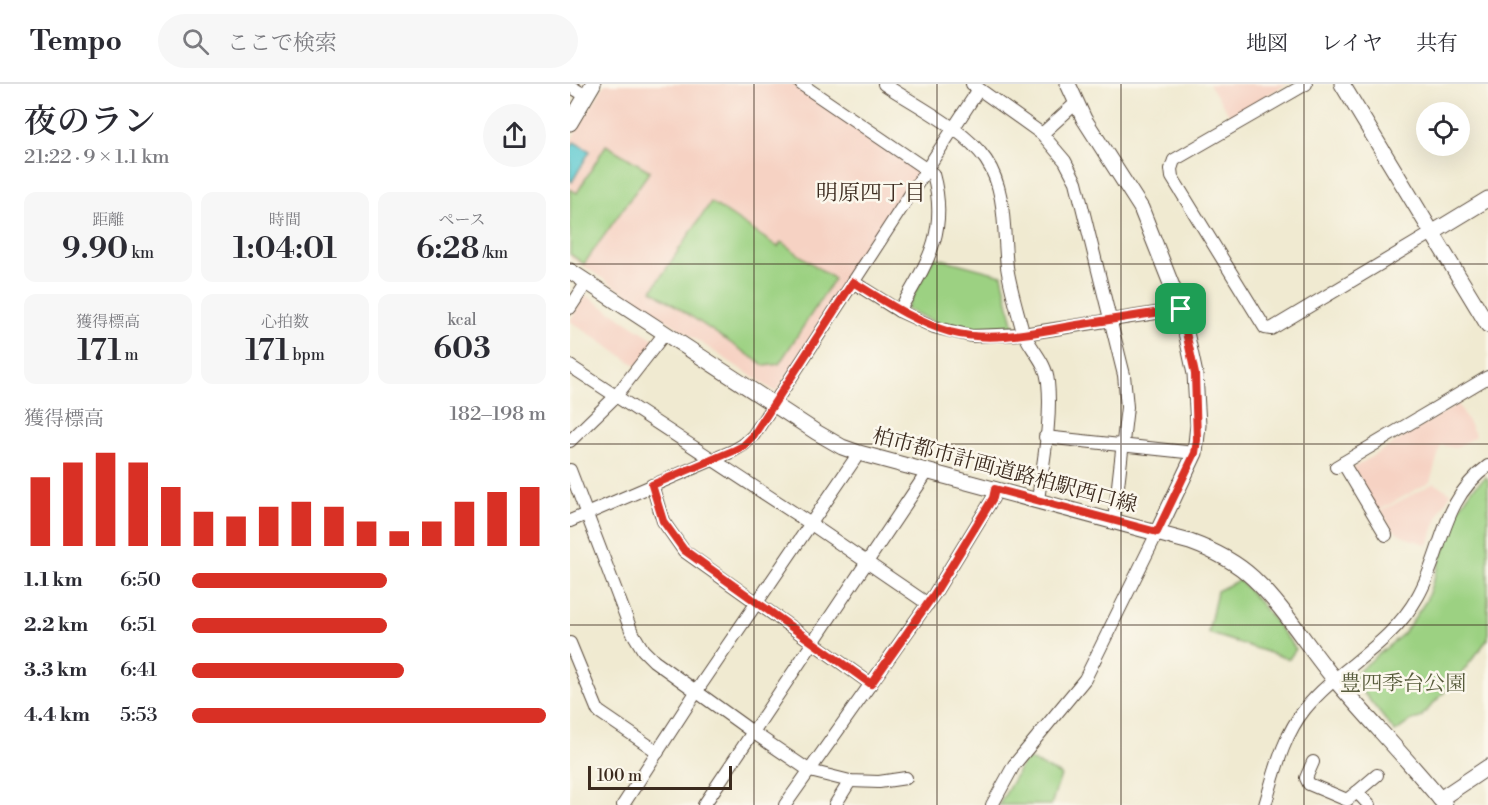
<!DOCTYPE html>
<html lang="ja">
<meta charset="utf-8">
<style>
:root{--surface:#fff;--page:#f7f7f7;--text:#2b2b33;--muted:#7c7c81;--line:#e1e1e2;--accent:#d93025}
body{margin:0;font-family:"Libre Bodoni","Noto Serif JP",serif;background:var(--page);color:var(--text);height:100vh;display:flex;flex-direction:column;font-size:22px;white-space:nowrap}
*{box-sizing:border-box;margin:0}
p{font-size:20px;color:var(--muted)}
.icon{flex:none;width:33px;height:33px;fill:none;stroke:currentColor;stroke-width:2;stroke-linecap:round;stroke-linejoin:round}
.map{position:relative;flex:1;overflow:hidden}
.details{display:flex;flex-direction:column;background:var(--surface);width:570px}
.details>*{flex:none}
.buttons{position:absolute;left:846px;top:18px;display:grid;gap:12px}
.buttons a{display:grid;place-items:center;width:54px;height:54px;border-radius:50%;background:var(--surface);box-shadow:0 6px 24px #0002;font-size:30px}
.scale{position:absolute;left:18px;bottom:15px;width:144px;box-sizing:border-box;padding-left:6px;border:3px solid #3b2a1e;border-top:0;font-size:16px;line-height:21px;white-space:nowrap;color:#3b2a1e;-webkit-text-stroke:4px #fbf7ec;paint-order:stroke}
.pin{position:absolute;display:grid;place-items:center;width:51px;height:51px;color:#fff;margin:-26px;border-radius:12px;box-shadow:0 3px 9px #0006}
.round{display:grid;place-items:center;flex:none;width:63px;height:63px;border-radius:32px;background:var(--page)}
.overview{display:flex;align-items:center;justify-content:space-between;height:102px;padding:0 24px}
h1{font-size:33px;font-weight:600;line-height:45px}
.stats{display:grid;grid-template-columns:repeat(3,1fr);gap:9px;height:102px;padding:6px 24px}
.stats div{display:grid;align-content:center;border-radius:12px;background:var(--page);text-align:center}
.stats b{font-size:30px;font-weight:600}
.stats small{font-size:16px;font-weight:400}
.stats p{font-size:16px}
.chart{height:168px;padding:12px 24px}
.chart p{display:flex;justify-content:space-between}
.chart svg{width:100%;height:108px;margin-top:6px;stroke:var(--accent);stroke-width:6}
ul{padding:0 24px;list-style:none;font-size:20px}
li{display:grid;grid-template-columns:96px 72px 1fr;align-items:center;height:45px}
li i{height:15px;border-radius:8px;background:var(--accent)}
header{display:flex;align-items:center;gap:36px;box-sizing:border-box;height:84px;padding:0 30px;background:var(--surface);border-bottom:2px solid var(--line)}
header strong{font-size:28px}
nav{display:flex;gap:33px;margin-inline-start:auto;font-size:21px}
.search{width:420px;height:54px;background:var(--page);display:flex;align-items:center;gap:15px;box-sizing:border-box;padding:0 21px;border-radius:33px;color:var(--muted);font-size:22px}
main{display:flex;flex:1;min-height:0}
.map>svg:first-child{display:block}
.built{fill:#f6d2c3}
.green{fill:#9cd182;stroke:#6c7e50;stroke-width:1.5}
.water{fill:#5cc9d0;stroke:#4c7a77;stroke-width:1.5}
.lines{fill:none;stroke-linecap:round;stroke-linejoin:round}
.minor-casing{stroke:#564739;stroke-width:14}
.tertiary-casing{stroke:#564739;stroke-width:17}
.minor{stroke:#fff;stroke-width:12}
.tertiary{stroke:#fff;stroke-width:15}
.route-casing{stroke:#fff;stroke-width:12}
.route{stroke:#d93025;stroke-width:8}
.grid{fill:none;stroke:#3b2a1e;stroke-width:1.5;stroke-opacity:0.55}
.labels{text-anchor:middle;stroke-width:5;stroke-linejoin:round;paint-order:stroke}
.street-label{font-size:21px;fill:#3b2a1e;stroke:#fbf7ec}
.park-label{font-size:21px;fill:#585c3c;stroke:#fbf7ec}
.neighbourhood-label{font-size:22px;fill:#3b2a1e;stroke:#fbf7ec}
</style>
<header>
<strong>Tempo</strong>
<div class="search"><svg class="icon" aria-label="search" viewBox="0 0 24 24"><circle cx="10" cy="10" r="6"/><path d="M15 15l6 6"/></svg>ここで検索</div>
<nav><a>地図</a><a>レイヤ</a><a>共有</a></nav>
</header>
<main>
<section class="details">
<div class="overview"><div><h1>夜のラン</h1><p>21:22 · 9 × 1.1 km</p></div><a class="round"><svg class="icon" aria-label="share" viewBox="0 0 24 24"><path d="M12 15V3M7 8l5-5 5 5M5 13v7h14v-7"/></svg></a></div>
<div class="stats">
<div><p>距離</p><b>9.90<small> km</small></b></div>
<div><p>時間</p><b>1:04:01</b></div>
<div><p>ペース</p><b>6:28<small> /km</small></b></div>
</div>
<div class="stats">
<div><p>獲得標高</p><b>171<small> m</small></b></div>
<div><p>心拍数</p><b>171<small> bpm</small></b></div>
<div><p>kcal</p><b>603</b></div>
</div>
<div class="chart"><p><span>獲得標高</span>182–198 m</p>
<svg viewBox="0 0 160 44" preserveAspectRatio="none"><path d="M5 44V16M15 44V10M25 44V6M35 44V10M45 44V20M55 44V30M65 44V32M75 44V28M85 44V26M95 44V28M105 44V34M115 44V38M125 44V34M135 44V26M145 44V22M155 44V20"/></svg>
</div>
<ul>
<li><b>1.1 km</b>6:50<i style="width:55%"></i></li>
<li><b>2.2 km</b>6:51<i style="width:55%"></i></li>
<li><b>3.3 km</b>6:41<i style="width:60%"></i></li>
<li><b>4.4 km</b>5:53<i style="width:100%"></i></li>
</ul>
</section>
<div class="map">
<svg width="918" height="721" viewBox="0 0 918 721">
<rect width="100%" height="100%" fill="#fbf7ec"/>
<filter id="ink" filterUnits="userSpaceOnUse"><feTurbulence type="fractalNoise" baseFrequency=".0167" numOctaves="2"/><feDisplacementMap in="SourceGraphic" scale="12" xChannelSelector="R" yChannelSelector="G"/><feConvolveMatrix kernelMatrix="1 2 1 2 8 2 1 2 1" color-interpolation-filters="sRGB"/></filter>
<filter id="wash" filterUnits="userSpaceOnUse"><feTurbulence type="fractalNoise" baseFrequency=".008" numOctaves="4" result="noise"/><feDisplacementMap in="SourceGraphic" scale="24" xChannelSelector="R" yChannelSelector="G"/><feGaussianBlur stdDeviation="1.35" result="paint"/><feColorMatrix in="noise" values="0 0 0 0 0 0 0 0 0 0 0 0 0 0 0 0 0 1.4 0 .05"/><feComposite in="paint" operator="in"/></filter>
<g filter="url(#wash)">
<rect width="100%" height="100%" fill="#f0ead1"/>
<g class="built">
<path d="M35,0H223L349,83L351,89L206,308L0,173V58Z"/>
<path d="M639,0H717L661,33Z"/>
<path d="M15,211L87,257L67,282L0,237Z"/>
<path d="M888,320L906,352L885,364L871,361L860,398L808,427L783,384Z"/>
<path d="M864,399L881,409L871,425L858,461L837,454L822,445L811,427Z"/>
</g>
<g class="green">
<path d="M36,61L80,87L14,180L0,170V105L7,109Z"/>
<path d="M141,118L208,163L211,158L264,195L209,280L195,282L82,206Z"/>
<path d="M364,173L432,191L444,244L403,248L367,239L336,225Z"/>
<path d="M916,393L918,396V555L891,590L850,634L842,636L825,648L785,598V590L834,549L856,517L888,426L902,405Z"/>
<path d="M669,496L690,519L726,565L719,575L638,549L647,507Z"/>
<path d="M456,674L491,691L481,721H429Z"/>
</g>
<path class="water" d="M4,58L20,67L2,98L0,96V64Z"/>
</g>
<g filter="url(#ink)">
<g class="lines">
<g class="minor-casing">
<g id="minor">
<path d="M231,0L363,90C379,148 357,179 329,227"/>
<path d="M314,0C345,21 395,45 416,76C437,107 433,148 437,183C440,202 446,222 451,241C456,262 476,275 478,298C482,336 473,378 468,416"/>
<path d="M402,0L472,50L495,77L506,98L554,291L557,323L544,437"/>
<path d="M736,0L604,76L601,85L602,93L695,244L701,245L862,149"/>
<path d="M0,2L16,12"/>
<path d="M472,50L506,19"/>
<path d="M283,198L329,227L364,243L402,252L453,250L611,225"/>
<path d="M0,224L17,198"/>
<path d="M0,282L241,440L358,520"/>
<path d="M475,353L625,369"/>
<path d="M0,357L46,312L95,249"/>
<path d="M773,379L816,451"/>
<path d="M766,383L918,293"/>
<path d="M0,386L61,546L73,566L84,577L184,649L240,687L280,697L309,698L336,694"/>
<path d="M82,401L93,437L114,467L301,600"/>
<path d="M0,437L163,367L173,361L183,352L409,5"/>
<path d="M0,559L28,627L88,668"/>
<path d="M743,678L736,694L739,700L777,716L787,708L799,721"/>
<path d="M787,708L807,691"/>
<path d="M53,721L132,599L289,369"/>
<path d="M134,721L358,387"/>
<path d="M215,721L365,509L423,414L425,405"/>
<path d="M265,721L280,697"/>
<path d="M422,721L444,681L515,595L587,449"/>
<path d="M695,721C705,688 713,652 735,625C770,582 819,564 848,512C874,466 871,416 918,382"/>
</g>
</g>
<g class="tertiary-casing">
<g id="tertiary">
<path d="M498,0L514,35L571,124L611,225L625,290L628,341L625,369L587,449"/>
<path d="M772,0L918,241"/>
<path d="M0,39L23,0"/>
<path d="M862,149L918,115"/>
<path d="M0,187L246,348L272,363L289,369L620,458C642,466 665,477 683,494C715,524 738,564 766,597C802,639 840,678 875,721"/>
<path d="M870,715L918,683"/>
</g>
</g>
<use href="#minor" class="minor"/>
<use href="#tertiary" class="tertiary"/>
</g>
</g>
<g class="lines" filter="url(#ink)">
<g class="route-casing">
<path id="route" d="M283,198C314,217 345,238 380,248C422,259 466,248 507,241C542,235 577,230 611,225L625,290L627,356L625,369L587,448L425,405L423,414L365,509L301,600L114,466L93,437L82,401L163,367L173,362L183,352Z"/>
</g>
<use href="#route" class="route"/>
</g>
<path class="grid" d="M184,0V721M367,0V721M551,0V721M734,0V721M0,180H918M0,360H918M0,541H918"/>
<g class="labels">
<g class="street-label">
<text transform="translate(435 386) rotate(15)" y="7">柏市都市計画道路柏駅西口線</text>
</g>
<g class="park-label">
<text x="833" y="606">豊四季台公園</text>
</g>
<g class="neighbourhood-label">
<text x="301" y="116">明原四丁目</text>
</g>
</g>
</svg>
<div class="buttons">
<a><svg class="icon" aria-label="locate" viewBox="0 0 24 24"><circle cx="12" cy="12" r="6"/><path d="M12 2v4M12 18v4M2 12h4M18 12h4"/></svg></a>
</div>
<div class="scale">100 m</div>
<div class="pin" style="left:611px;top:225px;background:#1e9e55"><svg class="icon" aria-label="arrive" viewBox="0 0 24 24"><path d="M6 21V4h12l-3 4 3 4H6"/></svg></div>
</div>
</main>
